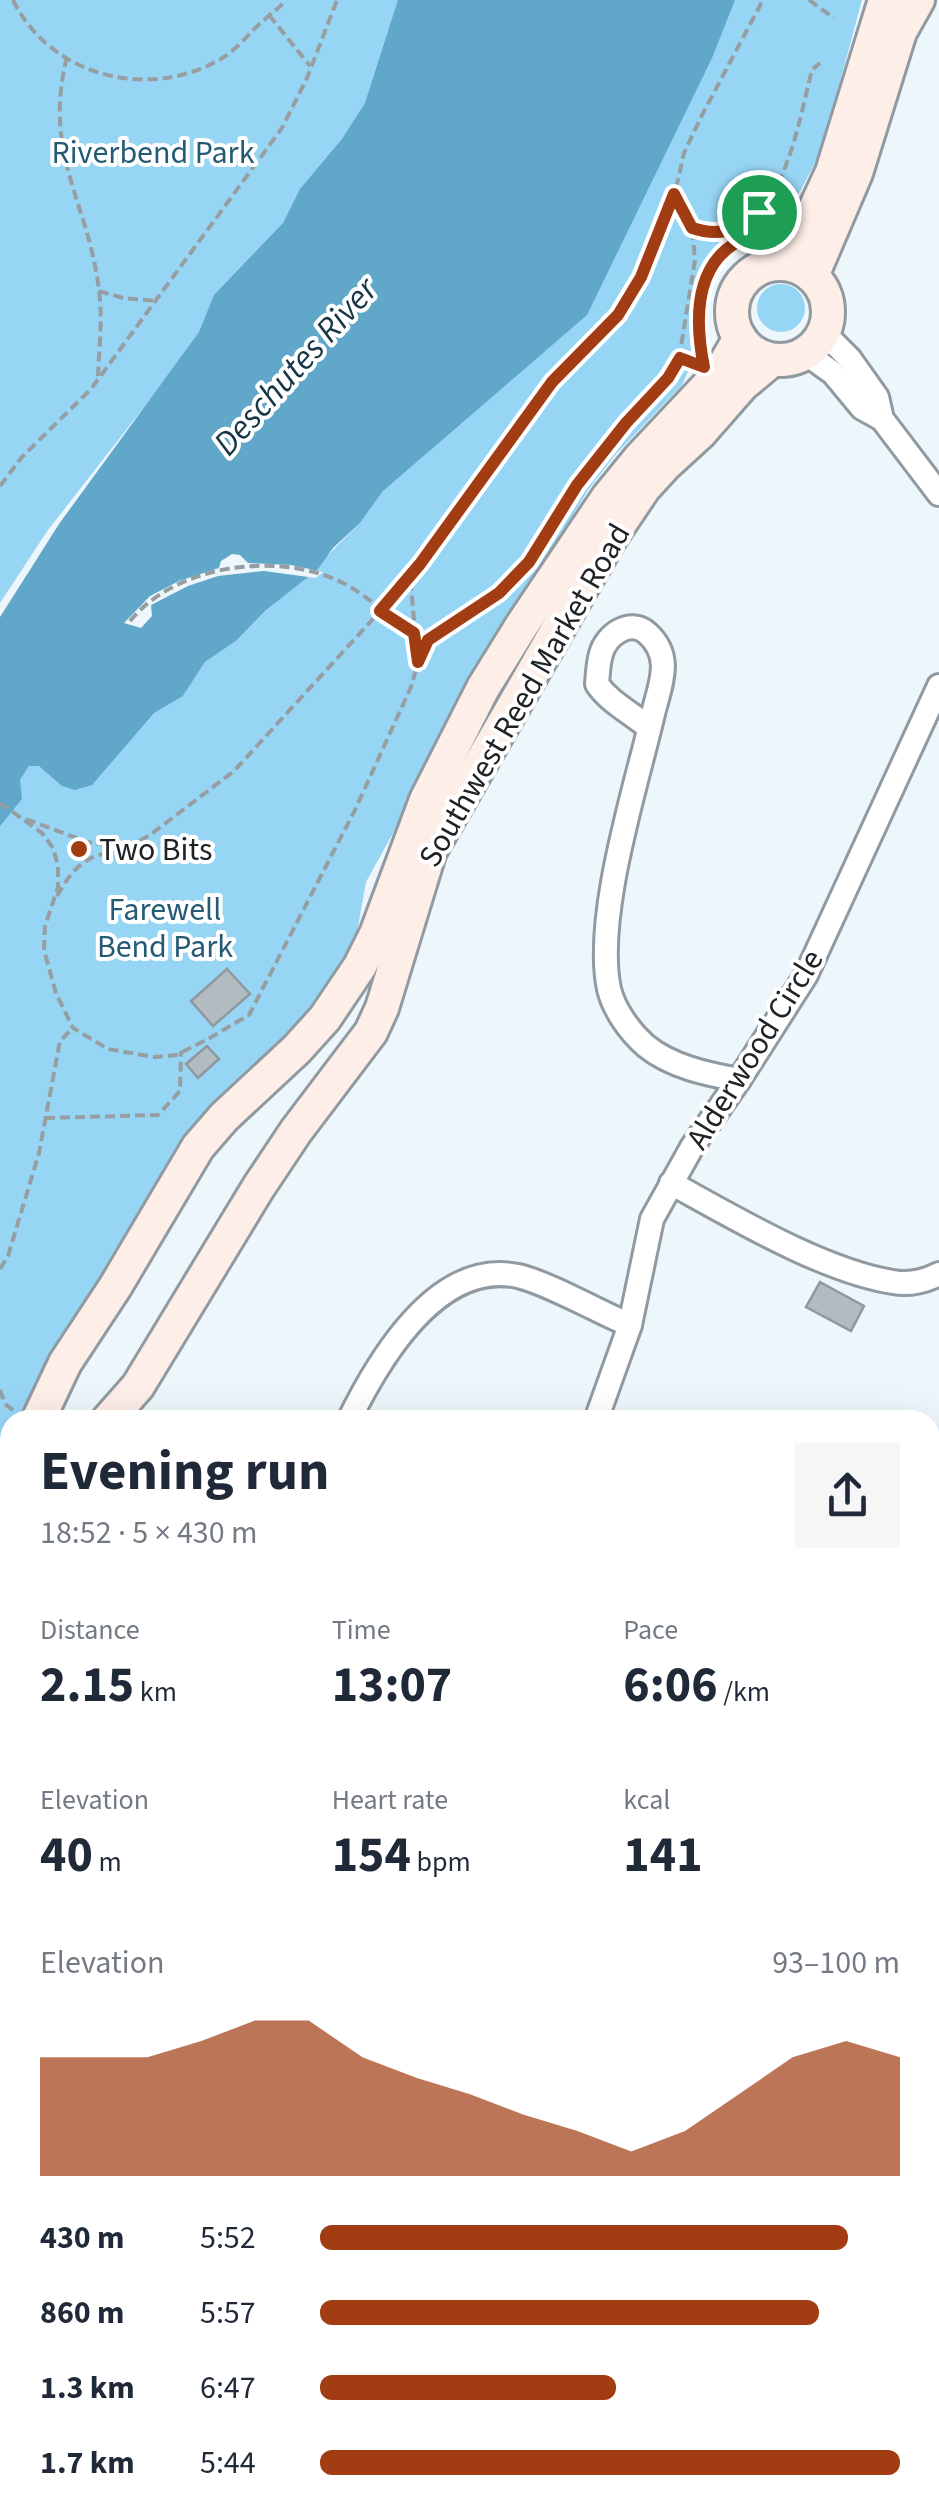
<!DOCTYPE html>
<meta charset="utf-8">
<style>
:root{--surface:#fff;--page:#f6f6f7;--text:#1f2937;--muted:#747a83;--accent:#a23c12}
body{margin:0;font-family:"Source Sans 3",sans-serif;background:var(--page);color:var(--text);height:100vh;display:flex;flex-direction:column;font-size:38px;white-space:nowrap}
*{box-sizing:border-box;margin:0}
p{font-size:32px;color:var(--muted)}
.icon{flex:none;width:55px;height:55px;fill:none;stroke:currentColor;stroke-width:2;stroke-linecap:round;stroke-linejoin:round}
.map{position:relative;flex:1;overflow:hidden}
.sheet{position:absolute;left:0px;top:1410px;width:940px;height:1110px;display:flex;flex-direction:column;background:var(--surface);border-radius:30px 30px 0 0;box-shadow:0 10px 40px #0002}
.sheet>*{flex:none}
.pin{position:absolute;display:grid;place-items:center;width:85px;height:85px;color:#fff;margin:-42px;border:5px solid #fff;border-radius:50%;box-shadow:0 2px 10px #0007}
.round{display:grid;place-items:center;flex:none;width:105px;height:105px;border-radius:0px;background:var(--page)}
.overview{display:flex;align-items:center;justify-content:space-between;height:170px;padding:0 40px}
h1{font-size:55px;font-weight:700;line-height:75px}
.figures{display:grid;grid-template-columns:repeat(3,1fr);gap:15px;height:170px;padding:10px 40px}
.figures div{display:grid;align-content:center}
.figures b{font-size:50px;font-weight:700}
.figures small{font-size:28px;font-weight:400}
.figures p{font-size:28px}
.chart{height:280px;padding:20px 40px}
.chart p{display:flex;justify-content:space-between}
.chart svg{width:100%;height:180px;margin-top:10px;fill:var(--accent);opacity:.7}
ul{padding:0 40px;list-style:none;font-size:32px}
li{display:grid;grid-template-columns:160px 120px 1fr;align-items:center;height:75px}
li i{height:25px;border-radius:12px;background:var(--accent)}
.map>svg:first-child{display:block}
.green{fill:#97d5f5}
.forest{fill:#78bee2}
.water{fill:#61a7ca}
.pier{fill:#ecf6fb}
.building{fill:#b1bbc0;stroke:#8f989e;stroke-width:2.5}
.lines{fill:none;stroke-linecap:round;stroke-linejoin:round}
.street-casing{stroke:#919aa0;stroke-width:28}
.secondary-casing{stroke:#919aa0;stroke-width:38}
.path{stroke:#979ea2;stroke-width:4;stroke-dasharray:10 5;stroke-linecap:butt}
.street{stroke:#fff;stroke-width:22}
.secondary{stroke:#fdeee8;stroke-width:32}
.route-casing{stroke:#fff;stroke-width:20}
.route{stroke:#a23c12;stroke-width:12}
.poi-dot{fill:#a23c12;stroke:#fff;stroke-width:4}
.labels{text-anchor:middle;stroke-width:8;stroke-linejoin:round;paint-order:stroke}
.park-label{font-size:32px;fill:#245a74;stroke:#fff}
.street-label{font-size:32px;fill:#202325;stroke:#fff}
.poi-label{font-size:32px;fill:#202325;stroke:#fff;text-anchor:start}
.water-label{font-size:35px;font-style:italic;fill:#173747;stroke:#fff}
</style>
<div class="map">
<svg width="939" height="2520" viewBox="0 0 939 2520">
<rect width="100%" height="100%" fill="#ecf6fb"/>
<g class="green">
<path d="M0,0H416L358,133L48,530L0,603Z"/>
<path d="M732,0H862L822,149L801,190L781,213L721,244L705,265L694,298L691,365L682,385L616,454L588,490L518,608L366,882L354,949L28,1420H10V1450L0,1461V798L20,780L29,766L154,712L183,696L205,662L236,641L265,611L304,579L360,523Z"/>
<circle cx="781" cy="308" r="24"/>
<path d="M0,1918L10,1923V2221L0,2216Z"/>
<path d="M939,2085V2173L930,2179V2101Z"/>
<path d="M939,2218V2520L930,2510V2222Z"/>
</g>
<path class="forest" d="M0,2377L10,2381V2510H216L237,2520H0Z"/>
<g class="water">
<path d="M398,0H735L712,58L587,315L383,491L360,523L333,548L318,569L265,611L236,641L205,662L183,696L154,713L92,785L75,790L62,786L39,766H29L20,780L22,799L0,826V617L59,524L199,332L214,295L283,223L300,189L342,139L365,103Z"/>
<path d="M0,2146L10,2152V2381L0,2377Z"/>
<path d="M930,2498L939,2502V2520H237L216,2510H930Z"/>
</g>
<path class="pier" d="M232,554L240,555L248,563L291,565L323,572L316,578L264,571L218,576L188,586L151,605L152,616L141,628L124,623L150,596L179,581L219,568L221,561Z"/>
<g class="building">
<path d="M227,969L250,994L213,1026L191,1001Z"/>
<path d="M207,1046L219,1059L198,1078L186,1064Z"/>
<path d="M820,1282L864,1306L851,1331L806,1307Z"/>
</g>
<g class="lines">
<g class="street-casing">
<g id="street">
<path d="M824,333L850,359L877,397L882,419L939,494"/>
<path d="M805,353L833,373L862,408L882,419"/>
<path d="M649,728C632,713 610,703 597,684C598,674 598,664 601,654C606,635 630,618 647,633C675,658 659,686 652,718C635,790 594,918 609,989C614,1010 630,1032 646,1046C672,1067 707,1074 739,1080"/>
<path d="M671,1183C733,1217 823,1271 893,1282C909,1285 925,1281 939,1274"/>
<path d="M349,1420C378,1361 437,1259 518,1276C548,1283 599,1312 630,1325"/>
<path d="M596,1420L630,1325L652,1219L692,1147L739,1080L806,975L939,686"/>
<path d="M930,1605L939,1615"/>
<path d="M930,1955L939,1965"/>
<path d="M930,2208L939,2204"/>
</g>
</g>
<g class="secondary-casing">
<g id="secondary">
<path d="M783,264L807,226L832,172L885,0"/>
<circle cx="780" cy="312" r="48"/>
<path d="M812,276L856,173L900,32L918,0"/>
<path d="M38,1420L65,1363L115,1287L198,1147L224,1117L297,1049L325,1018L360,966L376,934L426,800L483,688L522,625L608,497L639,459L719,374L740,338"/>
<path d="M108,1420L138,1386L258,1188L296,1131L371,1032L382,1008L430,851L609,540L644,488L665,465L700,433L742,385L772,360"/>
<path d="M0,1482L10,1470"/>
<path d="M0,1520L10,1509"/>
</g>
</g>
<g class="path">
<path d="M13,0C51,78 152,102 224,57C239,47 251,31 264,20C272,12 279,9 286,0"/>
<path d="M809,0L834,18"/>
<path d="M269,15L310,66"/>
<path d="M67,57C42,154 89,202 99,291C103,319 99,348 98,376"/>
<path d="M675,193L692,228"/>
<path d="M773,196L785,210"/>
<path d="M99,291L123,298L158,301"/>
<path d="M701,348C697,264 707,260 778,221"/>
<path d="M0,486L22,457L91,389L282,128L307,78L337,0"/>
<path d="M130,621C176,564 281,550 345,584C375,600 396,626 428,640"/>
<path d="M418,661L428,640L499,593L529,562L577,485L626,423L668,378L679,359L695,260L692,228C779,257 797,127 812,70L820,63"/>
<path d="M0,803L42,833L53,848L58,866V887L45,926L44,950L56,993L73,1028L108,1049L154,1057L176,1055L208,1039L249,1015L355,810L411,687L418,662L410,577"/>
<path d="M26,819L87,842L126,848L150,835L234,771L394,596L552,381L618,315L641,277L675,193L684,153L702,115L763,0"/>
<path d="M57,896C76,863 85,857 122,849"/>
<path d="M45,1118L158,1115L180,1091L181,1051"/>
<path d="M0,1269L8,1256L39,1153L60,1041L73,1028"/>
<path d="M0,1390L5,1404L13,1410"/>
<path d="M0,2047L10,2048"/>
<path d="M930,2435L939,2434"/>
<path d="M0,2449L10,2450"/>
<path d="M109,2510C137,2520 165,2512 194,2520"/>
</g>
<use href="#street" class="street"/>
<use href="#secondary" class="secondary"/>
</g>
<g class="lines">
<g class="route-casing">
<path id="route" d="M674,194L692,228C729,240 749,224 773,196L790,215C770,226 745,235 727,249C693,277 696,327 704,367L680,358L668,378L626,423L577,485L529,562L499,593L428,640L418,662L414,633L380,611L420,564L552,382L618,315L641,277Z"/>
</g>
<use href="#route" class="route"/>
</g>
<circle class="poi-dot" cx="79" cy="849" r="10"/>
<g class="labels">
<g class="park-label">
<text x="153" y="163">Riverbend Park</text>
<text x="165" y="920">Farewell<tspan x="165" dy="37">Bend Park</tspan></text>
</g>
<g class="street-label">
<text transform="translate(524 695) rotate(-60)" y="11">Southwest Reed Market Road</text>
<text transform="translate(754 1049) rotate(-58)" y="11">Alderwood Circle</text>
</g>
<g class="poi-label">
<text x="99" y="860">Two Bits</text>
</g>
<g class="water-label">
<text transform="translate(295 366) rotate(-48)" y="12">Deschutes River</text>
</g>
</g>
</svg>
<div class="pin" style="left:759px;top:212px;background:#1e9e55"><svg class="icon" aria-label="arrive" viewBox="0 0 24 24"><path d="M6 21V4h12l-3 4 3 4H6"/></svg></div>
<section class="sheet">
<div class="overview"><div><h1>Evening run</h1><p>18:52 · 5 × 430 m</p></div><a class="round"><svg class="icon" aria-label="share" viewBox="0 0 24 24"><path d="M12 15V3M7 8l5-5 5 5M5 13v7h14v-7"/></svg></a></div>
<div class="figures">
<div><p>Distance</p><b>2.15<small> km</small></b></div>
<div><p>Time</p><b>13:07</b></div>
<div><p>Pace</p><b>6:06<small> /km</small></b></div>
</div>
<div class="figures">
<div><p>Elevation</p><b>40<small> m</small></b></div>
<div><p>Heart rate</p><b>154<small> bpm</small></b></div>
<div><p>kcal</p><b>141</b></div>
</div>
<div class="chart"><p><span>Elevation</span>93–100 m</p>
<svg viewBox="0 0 160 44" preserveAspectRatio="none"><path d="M0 44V15L10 15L20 15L30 11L40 6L50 6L60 15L70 20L80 24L90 29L100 33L110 38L120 33L130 24L140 15L150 11L160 15V44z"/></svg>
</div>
<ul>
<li><b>430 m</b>5:52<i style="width:91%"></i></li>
<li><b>860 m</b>5:57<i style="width:86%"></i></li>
<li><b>1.3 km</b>6:47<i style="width:51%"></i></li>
<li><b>1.7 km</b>5:44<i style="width:100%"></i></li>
</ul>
</section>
</div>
